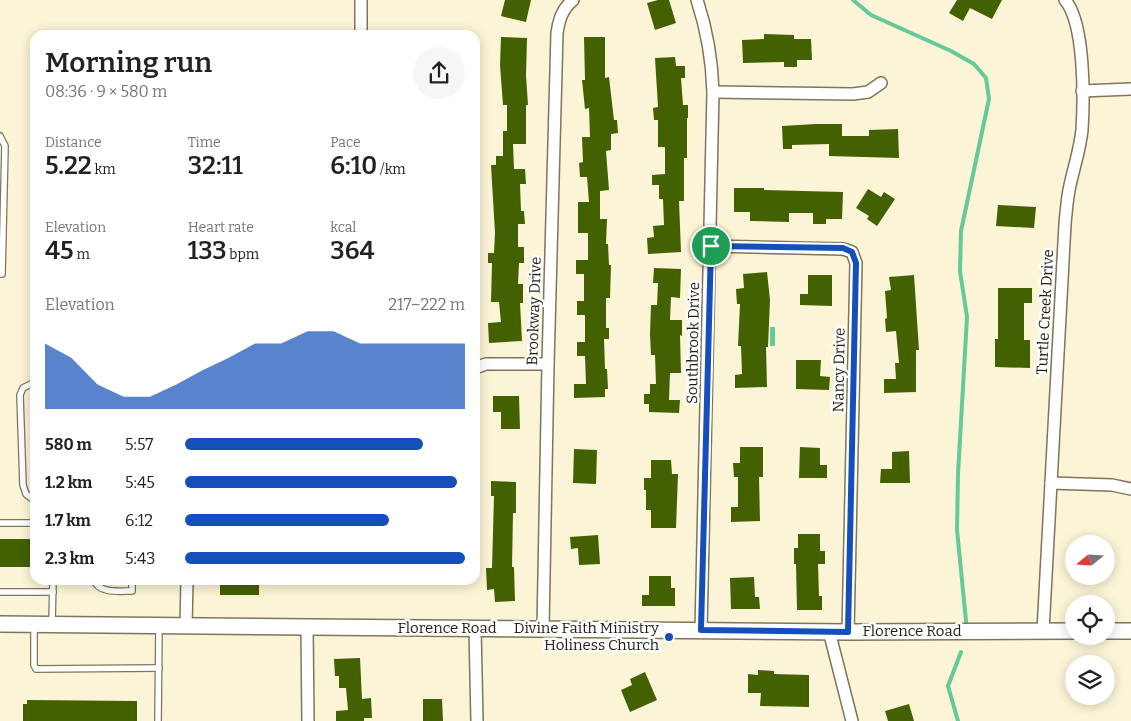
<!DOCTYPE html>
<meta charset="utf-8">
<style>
:root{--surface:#fff;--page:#f6f6f6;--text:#222;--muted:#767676;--accent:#154fba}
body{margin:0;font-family:Bitter,serif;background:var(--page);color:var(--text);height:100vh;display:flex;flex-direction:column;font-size:19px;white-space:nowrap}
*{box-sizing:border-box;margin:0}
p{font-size:16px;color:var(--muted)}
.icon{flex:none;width:28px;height:28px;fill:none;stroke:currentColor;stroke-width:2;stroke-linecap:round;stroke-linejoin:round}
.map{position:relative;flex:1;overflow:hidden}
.details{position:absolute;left:30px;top:30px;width:450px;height:555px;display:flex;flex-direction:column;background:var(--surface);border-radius:15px;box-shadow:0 2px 12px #0003}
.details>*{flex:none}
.needle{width:32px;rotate:252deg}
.buttons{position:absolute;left:1065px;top:535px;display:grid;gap:10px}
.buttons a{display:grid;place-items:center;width:50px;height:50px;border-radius:50%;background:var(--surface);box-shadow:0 2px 12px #0003;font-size:25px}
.pin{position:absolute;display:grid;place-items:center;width:42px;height:42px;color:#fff;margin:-21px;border:2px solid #fff;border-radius:50%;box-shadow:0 1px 5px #0007}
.round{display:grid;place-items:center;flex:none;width:52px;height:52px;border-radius:26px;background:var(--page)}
.headline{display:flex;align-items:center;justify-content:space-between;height:85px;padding:0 15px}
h1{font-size:28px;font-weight:600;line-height:38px}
.metrics{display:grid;grid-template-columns:repeat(3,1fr);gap:8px;height:85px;padding:5px 15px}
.metrics div{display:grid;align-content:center}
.metrics b{font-size:25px;font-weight:600}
.metrics small{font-size:14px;font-weight:400}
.metrics p{font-size:14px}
.chart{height:140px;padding:10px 15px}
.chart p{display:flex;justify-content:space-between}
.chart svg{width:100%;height:90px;margin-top:5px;fill:var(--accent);opacity:.7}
ul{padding:0 15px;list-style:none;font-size:16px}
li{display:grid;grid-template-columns:80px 60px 1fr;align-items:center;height:38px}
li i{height:12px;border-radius:6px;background:var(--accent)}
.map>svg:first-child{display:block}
.water{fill:#65c999}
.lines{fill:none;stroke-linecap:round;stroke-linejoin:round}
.stream{stroke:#65c999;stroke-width:4}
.building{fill:#436100}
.lane-casing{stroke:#7d765c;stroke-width:8}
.street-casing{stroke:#7d765c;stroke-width:14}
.secondary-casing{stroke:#7d765c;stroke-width:18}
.lane{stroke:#fff;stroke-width:5.5}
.street{stroke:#fff;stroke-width:11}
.secondary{stroke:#fff;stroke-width:15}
.route-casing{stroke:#fff;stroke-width:10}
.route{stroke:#154fba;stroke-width:6}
.poi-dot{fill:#154fba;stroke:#fff;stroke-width:2}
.labels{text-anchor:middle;stroke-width:5;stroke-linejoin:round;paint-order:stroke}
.street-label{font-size:15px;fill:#201d13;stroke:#fff}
.poi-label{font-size:15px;fill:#201d13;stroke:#fff;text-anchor:end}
</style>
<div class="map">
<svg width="1131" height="721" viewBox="0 0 1131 721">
<rect width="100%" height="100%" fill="#fcf4d6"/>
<rect class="water" x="770" y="327" width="5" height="19"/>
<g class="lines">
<g class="stream">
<path d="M853,0L871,15L951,51L974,64L986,78L989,99L961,231L960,271L967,317L958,474L957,530L966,621"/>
<path d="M958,721L948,686L961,652"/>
</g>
</g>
<g class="building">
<path d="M505,0H531L526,22L501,16Z"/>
<path d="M658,0H669L676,23L655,30L647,3Z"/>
<path d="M957,0H1002L992,19L970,8L963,21L949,13Z"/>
<path d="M764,34L794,35V39H811L812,60H797V67H784V62L743,63L742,40L764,39Z"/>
<path d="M501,37L527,38L526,76L528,105H526V144H513L514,169H525L526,184H520L521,211H524L525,224H518V247H524V263H519L518,284H523V303H520L522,341L489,343L488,323L501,322L499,302H491L492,263H488V253H494L495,233L491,165H496V156H503V131H507V105H503L500,65Z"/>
<path d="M584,37H605V78L609,77L614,120H617L618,133L611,134V150L606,151L609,190L600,191V219H607L606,244H608L609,265H611L610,298H606V328H609V339H604L605,369H607L608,389H605V397L574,398V384H586L585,356H577V342H585V315H577V301H584V274H576V260H588V233H578V202H589L587,177H580L579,163L583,162L582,137H590L589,108L585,109L582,80H585Z"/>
<path d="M675,57L676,66H685V78H681L683,105H688V118H687V158H684V201H679L681,252L648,254L647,238L654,237L653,226L664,225L663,199H659V185H652V175L665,174V147H658V120H654L653,108L658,107L655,58Z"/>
<path d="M816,124H842V136H869V130L898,129L899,158L829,156V144L792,145V149H783L782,126Z"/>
<path d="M734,188H764V190L843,192L842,219H826V224H813V213H789V222L750,221V212H734Z"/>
<path d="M868,189L881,197L884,192L895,199L877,226L867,219L869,216L856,208Z"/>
<path d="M998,205L1036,207L1034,228L996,226Z"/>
<path d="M654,268L681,269L680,298L671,297L670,320H682V336L680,335L681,373H670L669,400H680L679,413L649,412V404H644V394H650V384H656L655,355H651L650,334L651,305H657L658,283H653Z"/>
<path d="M767,272L770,300L768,347H766L767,387L735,388V375L742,374L741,346H738L740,304H737L736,289L744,288L743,274Z"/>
<path d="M808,275H832V306L800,305V294H808Z"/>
<path d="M914,275L919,350H916V392L884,393V379H896L895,363H899L896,331L886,332L885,319L887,318L885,291L891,290L889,277Z"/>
<path d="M998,288H1032V303H1024V340H1030V368L995,367V339H998Z"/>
<path d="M796,360H821L820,376L830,377L829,390L796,389Z"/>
<path d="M493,396H519L520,429H501V412H493Z"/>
<path d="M740,447H763V477H759L760,521L731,522V507H738V477H734L733,463H740Z"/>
<path d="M800,447L820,448V465H827V478H799Z"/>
<path d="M574,449L597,450L596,484L573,483Z"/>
<path d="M909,451L910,483H880L881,469H892V452Z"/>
<path d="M651,460H671L672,474H678L676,528H651V510H646V490H644V478H651Z"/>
<path d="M491,481L516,482V513H513L512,567H514L515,601L495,602L494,589L487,590L486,568H492L494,496H491Z"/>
<path d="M798,534H820V551H825V564H818L819,596H822V610H797L796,564H794V548H798Z"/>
<path d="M598,535L600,564L579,565L578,548L571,549L570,537Z"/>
<rect x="0" y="539" width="35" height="28"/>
<path d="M649,576H671V588H675V606H642V595H649Z"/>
<path d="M754,577L755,597H759L760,609H731L730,578Z"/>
<rect x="220" y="580" width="39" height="15"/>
<path d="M360,658L362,699L371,698L372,718H364V721H336V711L348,710L346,688H339V676H335L334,659Z"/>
<path d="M758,670L774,671V674L809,675V707L760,706L761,693H748V674L758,675Z"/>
<path d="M645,672L657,700L630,712L621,690L632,685L630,679Z"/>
<path d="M423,699H442L443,721H423Z"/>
<path d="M27,700L137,701V721H23V704H27Z"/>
<path d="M909,704L914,721H888L885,711Z"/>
</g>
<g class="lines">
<g class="lane-casing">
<g id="lane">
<path d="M0,136L5,146L2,274H0"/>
<path d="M35,382L23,388L20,395L23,485L26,494L35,501"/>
<path d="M0,523H35"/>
<path d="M94,580C99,594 120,591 132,591V580"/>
<path d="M0,592H53"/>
<path d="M52,623L53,580"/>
<path d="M34,625V665L36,669L159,668"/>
<path d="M158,721L159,626"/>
</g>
</g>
<g class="street-casing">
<g id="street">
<path d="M697,0C707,30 712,60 713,92L701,630"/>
<path d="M361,35V0"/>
<path d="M1082,91L1131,89"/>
<path d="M713,92L853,94L868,92L881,83"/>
<path d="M711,246L843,249L852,252L856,263L848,632"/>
<path d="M475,368L486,364H548"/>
<path d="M1051,483L1112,485L1131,489"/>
<path d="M186,626L187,580"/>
<path d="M307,627L308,721"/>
<path d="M475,628L477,721"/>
<path d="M543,628L548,364L557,33C559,20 562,9 573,0"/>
<path d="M829,631L852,721"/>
<path d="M1043,631L1065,224C1066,213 1067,201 1069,190C1073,170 1080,150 1082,130C1084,99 1085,23 1065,0"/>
</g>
</g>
<g class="secondary-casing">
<g id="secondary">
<path d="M0,624L848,632L1074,631"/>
<path d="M1106,631H1131"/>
</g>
</g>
<use href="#lane" class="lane"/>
<use href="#street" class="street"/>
<use href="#secondary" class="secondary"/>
</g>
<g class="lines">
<g class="route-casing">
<path id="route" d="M711,246L843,248L852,252L856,263L848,632L701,630Z"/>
</g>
<use href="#route" class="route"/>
</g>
<circle class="poi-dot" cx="669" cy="637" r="5"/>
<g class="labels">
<g class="street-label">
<text transform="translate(534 311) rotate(-88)" y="5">Brookway Drive</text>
<text transform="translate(1045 312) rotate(-87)" y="5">Turtle Creek Drive</text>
<text transform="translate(693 343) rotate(-89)" y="5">Southbrook Drive</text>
<text transform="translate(839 370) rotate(-89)" y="5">Nancy Drive</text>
<text x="447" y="633">Florence Road</text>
<text x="912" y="636">Florence Road</text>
</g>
<g class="poi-label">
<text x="659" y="633">Divine Faith Ministry<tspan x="659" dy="17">Holiness Church</tspan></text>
</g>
</g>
</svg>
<div class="buttons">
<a><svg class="needle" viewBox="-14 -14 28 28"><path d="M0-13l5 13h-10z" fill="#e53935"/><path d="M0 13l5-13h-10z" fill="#767676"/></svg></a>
<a><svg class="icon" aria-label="locate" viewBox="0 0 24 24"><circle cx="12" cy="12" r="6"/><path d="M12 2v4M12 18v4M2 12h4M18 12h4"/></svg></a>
<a><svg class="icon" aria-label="layers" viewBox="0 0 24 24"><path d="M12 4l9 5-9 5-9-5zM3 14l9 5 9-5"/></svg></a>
</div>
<div class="pin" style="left:711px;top:246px;background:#1e9e55"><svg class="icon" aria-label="arrive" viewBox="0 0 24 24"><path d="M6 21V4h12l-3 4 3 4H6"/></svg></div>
<section class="details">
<div class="headline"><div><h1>Morning run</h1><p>08:36 · 9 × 580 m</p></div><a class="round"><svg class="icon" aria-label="share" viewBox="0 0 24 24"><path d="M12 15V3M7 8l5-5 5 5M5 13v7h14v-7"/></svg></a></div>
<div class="metrics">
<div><p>Distance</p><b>5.22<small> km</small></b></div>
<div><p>Time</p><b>32:11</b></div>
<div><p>Pace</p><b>6:10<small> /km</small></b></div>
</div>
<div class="metrics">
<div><p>Elevation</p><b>45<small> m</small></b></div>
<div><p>Heart rate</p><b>133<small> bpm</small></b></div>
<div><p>kcal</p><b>364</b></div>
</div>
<div class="chart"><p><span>Elevation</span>217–222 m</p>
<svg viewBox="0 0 160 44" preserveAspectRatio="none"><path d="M0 44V12L10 19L20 32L30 38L40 38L50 32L60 25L70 19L80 12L90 12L100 6L110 6L120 12L130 12L140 12L150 12L160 12V44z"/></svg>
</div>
<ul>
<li><b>580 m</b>5:57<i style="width:85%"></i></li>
<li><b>1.2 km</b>5:45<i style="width:97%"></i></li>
<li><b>1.7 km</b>6:12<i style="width:73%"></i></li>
<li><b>2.3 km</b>5:43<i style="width:100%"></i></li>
</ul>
</section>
</div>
